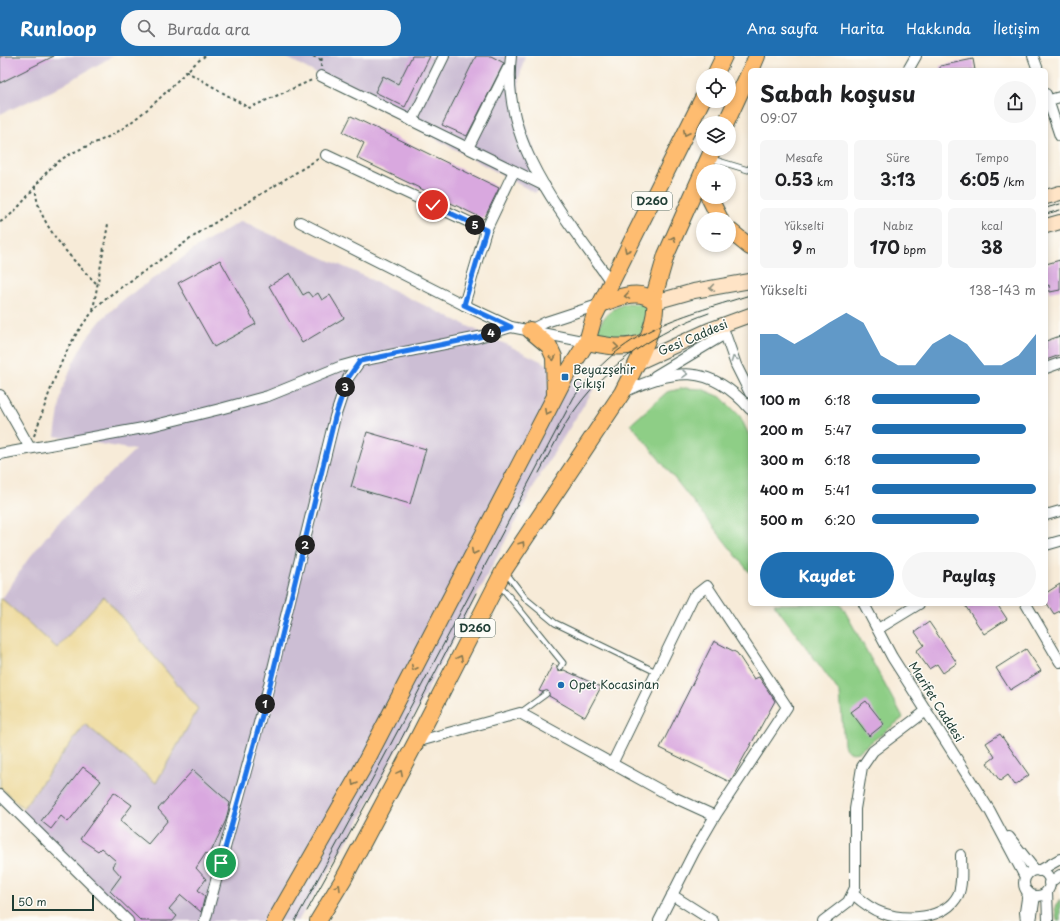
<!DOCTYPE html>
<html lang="tr">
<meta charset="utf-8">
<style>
:root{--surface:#fff;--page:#f6f6f6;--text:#202124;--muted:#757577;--accent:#1f6fb2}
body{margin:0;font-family:"Playpen Sans",sans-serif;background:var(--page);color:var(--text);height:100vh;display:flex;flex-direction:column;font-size:15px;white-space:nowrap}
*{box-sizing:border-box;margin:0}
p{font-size:13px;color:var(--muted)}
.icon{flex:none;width:22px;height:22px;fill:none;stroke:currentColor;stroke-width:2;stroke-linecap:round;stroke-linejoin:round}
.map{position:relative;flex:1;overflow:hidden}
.details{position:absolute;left:748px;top:12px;width:300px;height:538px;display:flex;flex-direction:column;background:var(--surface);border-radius:6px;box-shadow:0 2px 6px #0003}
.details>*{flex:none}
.fabs{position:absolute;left:696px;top:12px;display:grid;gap:8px}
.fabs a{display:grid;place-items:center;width:40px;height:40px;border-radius:50%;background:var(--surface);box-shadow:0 2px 6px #0003;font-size:20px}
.scale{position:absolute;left:12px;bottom:10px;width:82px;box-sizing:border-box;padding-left:4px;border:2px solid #1f3d34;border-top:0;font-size:11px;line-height:14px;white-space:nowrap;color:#1f3d34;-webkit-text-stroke:3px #fdfcf7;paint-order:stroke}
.pin{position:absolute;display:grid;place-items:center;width:34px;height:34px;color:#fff;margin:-17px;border:2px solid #fff;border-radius:50%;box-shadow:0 1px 4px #0007}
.km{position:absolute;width:20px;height:20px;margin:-10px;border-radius:50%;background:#222;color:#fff;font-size:11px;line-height:20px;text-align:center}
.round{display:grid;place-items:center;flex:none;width:42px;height:42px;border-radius:21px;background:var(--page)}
.overview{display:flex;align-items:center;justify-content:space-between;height:68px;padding:0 12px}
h1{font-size:22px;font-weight:700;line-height:30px}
.figures{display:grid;grid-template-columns:repeat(3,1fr);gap:6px;height:68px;padding:4px 12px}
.figures div{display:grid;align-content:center;border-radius:6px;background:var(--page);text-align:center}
.figures b{font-size:17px;font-weight:700}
.figures small{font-size:11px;font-weight:400}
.figures p{font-size:11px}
.chart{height:112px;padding:8px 12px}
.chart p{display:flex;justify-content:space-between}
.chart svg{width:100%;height:72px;margin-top:4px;fill:var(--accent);opacity:.7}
.action{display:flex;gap:8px;margin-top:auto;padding:8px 12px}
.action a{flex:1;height:46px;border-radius:24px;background:var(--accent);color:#fff;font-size:16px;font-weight:700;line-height:46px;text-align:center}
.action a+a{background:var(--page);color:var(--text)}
ul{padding:0 12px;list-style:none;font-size:13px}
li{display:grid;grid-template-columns:64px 48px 1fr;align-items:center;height:30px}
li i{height:10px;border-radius:5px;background:var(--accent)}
header{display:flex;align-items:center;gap:24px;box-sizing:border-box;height:56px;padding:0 20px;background:var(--accent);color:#fff}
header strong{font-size:19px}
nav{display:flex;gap:22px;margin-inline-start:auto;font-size:14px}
.search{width:280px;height:36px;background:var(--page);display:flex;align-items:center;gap:10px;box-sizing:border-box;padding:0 14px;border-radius:22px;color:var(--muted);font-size:15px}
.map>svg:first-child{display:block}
.industrial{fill:#ccbed4}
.green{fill:#8ece86;stroke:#56865d}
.sand{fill:#eeda9e;stroke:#868c69}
.building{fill:#d9a8df}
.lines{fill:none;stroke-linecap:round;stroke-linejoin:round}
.service-casing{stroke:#3f574d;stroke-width:7}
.minor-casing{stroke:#3f574d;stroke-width:12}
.secondary-casing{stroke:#3f574d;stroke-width:16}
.trunk-casing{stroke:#3f574d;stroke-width:18}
.path{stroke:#3f574d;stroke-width:2;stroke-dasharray:3 3;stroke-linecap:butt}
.service{stroke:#fff;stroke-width:5}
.minor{stroke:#fff;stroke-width:10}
.secondary{stroke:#ffe4c6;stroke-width:14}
.trunk{stroke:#febc70;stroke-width:16}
.tram{stroke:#1f3d34;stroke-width:1}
.oneway{stroke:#83764f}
.oneway2{stroke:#8f907d}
.oneway3{stroke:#8f9e9a}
.route-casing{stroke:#fff;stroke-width:8}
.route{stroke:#1a73e8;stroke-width:5}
.poi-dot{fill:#1f6fb2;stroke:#fdfcf7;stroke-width:1.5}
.labels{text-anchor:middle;stroke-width:3;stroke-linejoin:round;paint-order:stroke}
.shield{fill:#fdfcf7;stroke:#62766e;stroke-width:1}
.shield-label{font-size:11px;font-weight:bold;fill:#1f3d34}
.street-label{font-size:12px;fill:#1f3d34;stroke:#fdfcf7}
.poi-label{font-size:12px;fill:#1f3d34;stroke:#fdfcf7;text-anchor:start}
</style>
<header>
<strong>Runloop</strong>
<div class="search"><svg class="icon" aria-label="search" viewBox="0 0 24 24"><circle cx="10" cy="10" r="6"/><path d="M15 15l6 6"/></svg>Burada ara</div>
<nav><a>Ana sayfa</a><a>Harita</a><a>Hakkında</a><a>İletişim</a></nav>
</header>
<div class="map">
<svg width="1060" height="865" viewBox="0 0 1060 865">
<rect width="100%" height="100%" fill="#fdfcf7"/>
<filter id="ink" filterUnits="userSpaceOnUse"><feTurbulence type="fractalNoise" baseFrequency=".025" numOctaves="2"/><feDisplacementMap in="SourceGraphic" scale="8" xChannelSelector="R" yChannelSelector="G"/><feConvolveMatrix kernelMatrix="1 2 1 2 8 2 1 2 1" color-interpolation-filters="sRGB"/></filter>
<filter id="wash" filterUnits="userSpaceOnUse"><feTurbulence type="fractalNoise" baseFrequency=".012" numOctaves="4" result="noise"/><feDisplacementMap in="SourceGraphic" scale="16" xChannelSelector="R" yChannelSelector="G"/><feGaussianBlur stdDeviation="0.9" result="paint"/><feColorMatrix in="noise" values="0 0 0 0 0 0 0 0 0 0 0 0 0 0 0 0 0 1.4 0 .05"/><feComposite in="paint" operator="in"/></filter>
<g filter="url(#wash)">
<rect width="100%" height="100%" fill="#f7ebd8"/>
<g class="industrial">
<path d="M0,0H113L52,35L0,58Z"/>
<path d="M284,0H525L519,23V43L524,63L545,126L535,137Z"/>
<path d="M241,165L353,215L595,331L537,424L357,769L298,865H129L18,762L23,752L85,668L156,727L104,540L57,592L2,543L26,506L53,472L135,394L55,380L62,335L73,307L86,283L103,262L123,244L196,192Z"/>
</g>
<g class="green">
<path d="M627,247L644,248C654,256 644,278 636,286L601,282L597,276C602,260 612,252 627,247Z"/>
<path d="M684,332L702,333L721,341L740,360L750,381V517L631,368L667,336Z"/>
<path d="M774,548H841L903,662L858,696C852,698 846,696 844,689L840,637Z"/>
<path d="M1060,844V865H1057L1055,851Z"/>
</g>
<path class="sand" d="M104,540L198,653L156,727L85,668L23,752L0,731V544L2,543L57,592Z"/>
<g id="blocks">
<g class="building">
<path d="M0,0H54L0,27Z"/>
<path d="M412,0H430L405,51L375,36L383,20L398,28Z"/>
<path d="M476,0H491L504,7L467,80L442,69Z"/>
<path d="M973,3L975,14H940V10Z"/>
<path d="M351,60L499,132L484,163L357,102L364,87L343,76Z"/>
<path d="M220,204L256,268L214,291L178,227Z"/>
<path d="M1060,204V234L1050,236L1049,229L1046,230V208Z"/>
<path d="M290,217L303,239L308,236L312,241L318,237L322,244L330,239L344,262L302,287L269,230Z"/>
<path d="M1060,280V299L1046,304V285Z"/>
<path d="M367,376L426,393L410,448L351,431Z"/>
<path d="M1060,528V555L1054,558L1046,546V537Z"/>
<path d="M964,548H997L1007,563L984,578Z"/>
<path d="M929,566L957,607L943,617L937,608L929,613L916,595L924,589L915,576Z"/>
<path d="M714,585L737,597L754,623L759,621L775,645L730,726L660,692Z"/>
<path d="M1026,593L1041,615L1010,634L996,612Z"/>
<path d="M553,608L557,610L558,616L564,614L601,631L585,661L549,640L548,635L542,636L539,635Z"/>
<path d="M866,645L884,668L869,680L851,656Z"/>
<path d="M1000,678L1029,719L1015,729L1008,719L1000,725L987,707L995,701L986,687Z"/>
<path d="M83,711L101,725L68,766L61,760L51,773L41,765Z"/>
<path d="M193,714L230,747L226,764L209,800L206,797L196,812L206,823L198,834L205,840L201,856L181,839L169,853L177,860L173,865H141L110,835L121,820L112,810L116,805L101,792L98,795L80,783L114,736L132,749L120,765L148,788L168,764L158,753Z"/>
</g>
</g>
</g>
<g filter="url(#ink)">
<use href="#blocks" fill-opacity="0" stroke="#3f574d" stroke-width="1"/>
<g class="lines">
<g class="service-casing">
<g id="service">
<path d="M712,103L748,114L750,112"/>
<path d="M506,517L526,543L555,567L656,616"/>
<path d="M499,528L563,607L560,612"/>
<path d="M520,657L546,638"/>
</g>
</g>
<g class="minor-casing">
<g id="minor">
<path d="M511,0C500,88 564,159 611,226"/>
<path d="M1033,0L1038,14"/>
<path d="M908,14L916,0"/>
<path d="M321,20L545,130"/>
<path d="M1046,38L1060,80"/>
<path d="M1046,45L1060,41"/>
<path d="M412,65L444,0"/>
<path d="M468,92L508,12"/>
<path d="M326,99L486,174L514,115"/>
<path d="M300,166L464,249L511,271L587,286"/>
<path d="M464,249L486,174"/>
<path d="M723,272L736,309L750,337"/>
<path d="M530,274L546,266L601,248"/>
<path d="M1046,312L1060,307"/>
<path d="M655,320L725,278"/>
<path d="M622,337C673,312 710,307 750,353"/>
<path d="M0,339L30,392"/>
<path d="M0,398L143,372L220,353L268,340L342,310L360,305L479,281L511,271"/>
<path d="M1046,459L1060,455"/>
<path d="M1046,489L1060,485"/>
<path d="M864,548L892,601L990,755L1025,821"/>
<path d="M1026,548L1060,606"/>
<path d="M878,573L919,548"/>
<path d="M416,686L520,657L669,739L715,760L694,796L659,865"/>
<path d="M612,708L693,541L707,530L787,651L715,760"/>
<path d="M0,739L128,865"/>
<path d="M1009,781L1035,814"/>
<circle cx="1037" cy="827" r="13"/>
<path d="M1039,815L1060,803"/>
<path d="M1049,827L1060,819"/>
<path d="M1047,835L1048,865"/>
<path d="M853,838C862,846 871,853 882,857C905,865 945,864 958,839C963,828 961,811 961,799"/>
<path d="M672,839L713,865"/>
<path d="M205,865L265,645L335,361L348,322L360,305"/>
<path d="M823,865L848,846L855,832V753L862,711L873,695L926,655"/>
<path d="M1026,865L1025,856L1028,836"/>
<path d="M1031,865L1035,840"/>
</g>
</g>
<g class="secondary-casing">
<g id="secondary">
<path d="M1046,141L1060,137"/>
<path d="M1046,170L1060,166"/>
<path d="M655,246L694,235L750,225"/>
<path d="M637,307L709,274L750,259"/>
</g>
</g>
<g class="trunk-casing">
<g id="trunk">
<path d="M751,14L757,0"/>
<path d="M715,19L724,0"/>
<path d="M726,67L750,15"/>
<path d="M703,115L713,93"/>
<path d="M709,141L720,163"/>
<path d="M729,174L750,191"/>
<path d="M653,244L666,199L703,116"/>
<path d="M530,274L549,290L554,301L555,339"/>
<path d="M587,286C609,290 622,294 645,286"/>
<path d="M275,865L361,715L565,321L587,286L594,261L703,42"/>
<path d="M318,865L344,822L416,686L504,514L622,337C633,315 658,270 655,246C640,231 617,242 601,248"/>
</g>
</g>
<g class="path">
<path d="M313,0L321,4"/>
<path d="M321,11L322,0"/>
<path d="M186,15L249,52L312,24"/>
<path d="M36,130C33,163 74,206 97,228"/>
<path d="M0,166C21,155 36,125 54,109C75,91 104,87 126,70C138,61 152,50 163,39C177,26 189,11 205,0"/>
<path d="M93,254L108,168"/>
<path d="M34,380C53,328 65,280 106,242L203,174L318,103"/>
</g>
<use href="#service" class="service"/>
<use href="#minor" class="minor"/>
<use href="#secondary" class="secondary"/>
<use href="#trunk" class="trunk"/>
<g class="tram">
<path d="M1046,152L1060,148"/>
<path d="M1046,158L1060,154"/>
<path d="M539,417C551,395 562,371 577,351C609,307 658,275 709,257"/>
<path d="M307,855L392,701L476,537"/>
<path d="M295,865L375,718L574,341C624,273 673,263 750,239"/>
</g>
</g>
<defs><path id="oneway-chevron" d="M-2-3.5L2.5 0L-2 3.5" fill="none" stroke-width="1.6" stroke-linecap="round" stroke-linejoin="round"/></defs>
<g class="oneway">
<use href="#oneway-chevron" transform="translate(686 77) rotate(117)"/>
<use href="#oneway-chevron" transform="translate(673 183) rotate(-66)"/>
<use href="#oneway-chevron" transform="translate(627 194) rotate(117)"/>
<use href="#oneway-chevron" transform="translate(627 240) rotate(171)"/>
<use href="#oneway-chevron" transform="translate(616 291) rotate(5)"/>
<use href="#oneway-chevron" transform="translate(553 302) rotate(79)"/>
<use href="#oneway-chevron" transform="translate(547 356) rotate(117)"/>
<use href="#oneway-chevron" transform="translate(522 488) rotate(-56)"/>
<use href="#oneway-chevron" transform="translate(474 496) rotate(117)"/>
<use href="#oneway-chevron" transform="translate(460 602) rotate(-63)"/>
<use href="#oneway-chevron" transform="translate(414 612) rotate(117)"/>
<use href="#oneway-chevron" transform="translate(400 717) rotate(-62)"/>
<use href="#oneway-chevron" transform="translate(354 727) rotate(120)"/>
<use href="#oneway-chevron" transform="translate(338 831) rotate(-59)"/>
</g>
<use class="oneway2" href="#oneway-chevron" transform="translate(712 232) rotate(172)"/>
<g class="oneway3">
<use href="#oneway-chevron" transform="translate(734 303) rotate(-111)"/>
<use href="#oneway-chevron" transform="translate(685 318) rotate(2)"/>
</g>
</g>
<g class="lines" filter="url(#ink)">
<g class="route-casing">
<path id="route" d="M221,807L266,645L335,361L348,322L360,305L479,281L511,271L464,249L486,174L433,149"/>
</g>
<use href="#route" class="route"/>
</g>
<g class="poi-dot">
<rect x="561" y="317" width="8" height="8" rx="2"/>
<circle cx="561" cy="629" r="4"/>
</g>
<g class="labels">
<g class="shield">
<rect x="632" y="136" width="40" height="18" rx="3"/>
<rect x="455" y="563" width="40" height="18" rx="3"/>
</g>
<g class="shield-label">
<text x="652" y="149">D260</text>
<text x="475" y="576">D260</text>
</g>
<g class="street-label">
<text transform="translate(693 282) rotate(-23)" y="4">Gesi Caddesi</text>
<text transform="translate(936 646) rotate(58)" y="4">Marifet Caddesi</text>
</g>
<g class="poi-label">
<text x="573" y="318">Beyazşehir<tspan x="573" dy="14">Çıkışı</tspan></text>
<text x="569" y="633">Opet Kocasinan</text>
</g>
</g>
</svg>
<div class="fabs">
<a><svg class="icon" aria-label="locate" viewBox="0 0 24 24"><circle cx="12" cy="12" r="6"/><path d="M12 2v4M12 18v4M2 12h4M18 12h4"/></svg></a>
<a><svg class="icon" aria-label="layers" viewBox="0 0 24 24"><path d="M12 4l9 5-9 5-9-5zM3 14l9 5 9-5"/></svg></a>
<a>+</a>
<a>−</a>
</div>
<div class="scale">50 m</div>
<div class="pin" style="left:221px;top:807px;background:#1e9e55"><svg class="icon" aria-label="arrive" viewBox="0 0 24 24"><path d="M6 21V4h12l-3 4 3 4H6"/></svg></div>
<div class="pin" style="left:433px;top:149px;background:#d93025"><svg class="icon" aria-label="check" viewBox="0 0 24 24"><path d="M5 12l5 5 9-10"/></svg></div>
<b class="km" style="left:265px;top:648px">1</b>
<b class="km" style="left:305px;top:489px">2</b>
<b class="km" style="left:345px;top:331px">3</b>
<b class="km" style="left:491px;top:277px">4</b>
<b class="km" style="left:475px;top:169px">5</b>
<section class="details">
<div class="overview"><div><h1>Sabah koşusu</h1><p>09:07</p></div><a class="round"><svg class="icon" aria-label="share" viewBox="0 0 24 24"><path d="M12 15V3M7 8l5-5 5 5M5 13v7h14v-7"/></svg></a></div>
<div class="figures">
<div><p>Mesafe</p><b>0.53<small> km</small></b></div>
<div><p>Süre</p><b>3:13</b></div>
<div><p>Tempo</p><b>6:05<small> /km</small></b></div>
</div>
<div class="figures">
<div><p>Yükselti</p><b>9<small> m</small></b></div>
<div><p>Nabız</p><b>170<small> bpm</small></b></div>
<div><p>kcal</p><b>38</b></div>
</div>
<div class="chart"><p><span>Yükselti</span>138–143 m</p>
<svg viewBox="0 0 160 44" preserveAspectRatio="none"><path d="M0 44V19L10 19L20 25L30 19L40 12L50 6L60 12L70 32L80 38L90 38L100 25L110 19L120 25L130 38L140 38L150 32L160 19V44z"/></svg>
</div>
<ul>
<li><b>100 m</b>6:18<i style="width:66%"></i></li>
<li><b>200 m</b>5:47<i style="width:94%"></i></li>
<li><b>300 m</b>6:18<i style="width:66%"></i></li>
<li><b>400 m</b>5:41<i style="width:100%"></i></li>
<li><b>500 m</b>6:20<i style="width:65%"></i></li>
</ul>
<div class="action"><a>Kaydet</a><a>Paylaş</a></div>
</section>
</div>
